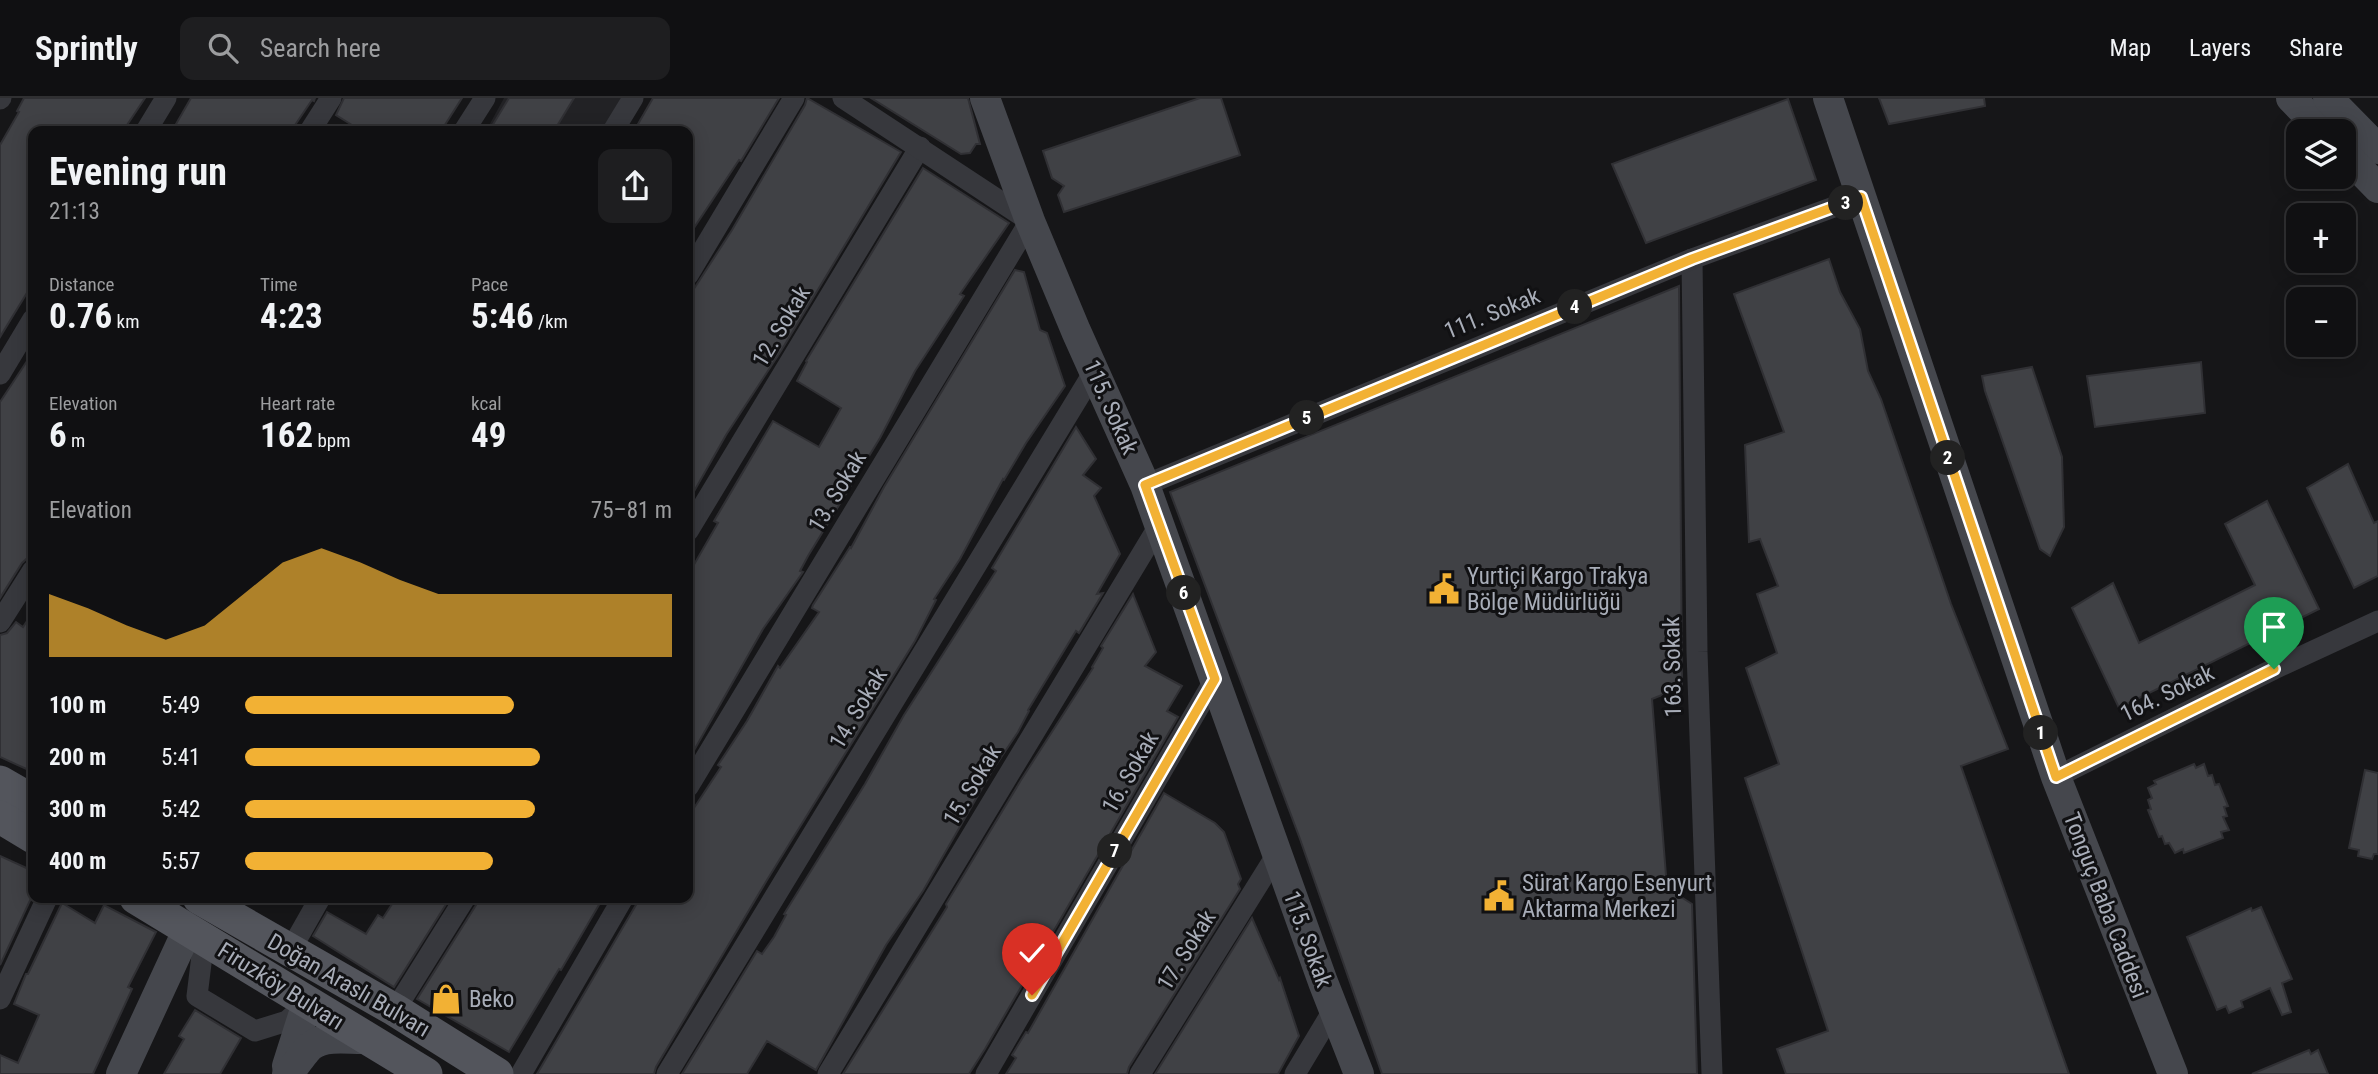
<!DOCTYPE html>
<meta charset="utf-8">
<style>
:root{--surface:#101012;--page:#1e1e20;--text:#f1f3f6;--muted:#9c9d9f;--line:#303032;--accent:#f2b134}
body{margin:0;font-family:"Roboto Condensed",sans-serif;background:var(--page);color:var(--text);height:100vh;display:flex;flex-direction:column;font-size:26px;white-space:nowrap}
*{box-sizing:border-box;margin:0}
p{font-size:23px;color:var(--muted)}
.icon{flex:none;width:38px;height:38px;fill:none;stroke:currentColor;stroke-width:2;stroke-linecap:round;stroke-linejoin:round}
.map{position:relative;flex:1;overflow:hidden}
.details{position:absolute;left:28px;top:28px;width:665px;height:777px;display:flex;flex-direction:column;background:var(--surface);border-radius:14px;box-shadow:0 4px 18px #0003,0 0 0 2px var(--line)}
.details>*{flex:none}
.fabs{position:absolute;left:2286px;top:21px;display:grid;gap:14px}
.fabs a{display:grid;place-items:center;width:70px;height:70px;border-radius:14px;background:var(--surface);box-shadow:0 4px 18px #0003,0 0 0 2px var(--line);font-size:35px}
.pin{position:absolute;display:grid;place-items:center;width:60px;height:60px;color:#fff;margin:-72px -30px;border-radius:50% 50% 50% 0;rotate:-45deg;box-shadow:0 0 7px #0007}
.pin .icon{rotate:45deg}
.km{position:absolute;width:35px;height:35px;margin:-18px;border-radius:50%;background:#222;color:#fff;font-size:19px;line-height:35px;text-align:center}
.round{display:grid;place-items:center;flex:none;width:74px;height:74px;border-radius:14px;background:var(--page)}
.summary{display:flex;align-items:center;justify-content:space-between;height:119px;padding:0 21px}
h1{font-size:38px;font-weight:700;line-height:52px}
.figures{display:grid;grid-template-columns:repeat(3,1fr);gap:10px;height:119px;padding:7px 21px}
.figures div{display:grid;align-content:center}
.figures b{font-size:35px;font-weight:700}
.figures small{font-size:19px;font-weight:400}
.figures p{font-size:19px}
.chart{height:196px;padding:14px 21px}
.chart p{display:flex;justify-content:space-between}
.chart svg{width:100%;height:126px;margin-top:7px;fill:var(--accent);opacity:.7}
ul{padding:0 21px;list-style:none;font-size:23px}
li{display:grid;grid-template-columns:112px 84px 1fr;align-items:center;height:52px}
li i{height:18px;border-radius:9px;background:var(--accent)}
header{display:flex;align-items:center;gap:42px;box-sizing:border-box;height:98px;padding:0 35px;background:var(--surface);border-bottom:2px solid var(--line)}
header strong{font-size:33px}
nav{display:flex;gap:38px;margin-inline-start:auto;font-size:24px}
.search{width:490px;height:63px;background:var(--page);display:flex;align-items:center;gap:18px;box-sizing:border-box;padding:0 24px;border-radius:14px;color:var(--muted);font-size:26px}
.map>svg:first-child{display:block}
.built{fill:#222225}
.building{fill:#404145;stroke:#303034;stroke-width:2}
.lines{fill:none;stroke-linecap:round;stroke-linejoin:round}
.street{stroke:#37383d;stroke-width:21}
.secondary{stroke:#45474d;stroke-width:30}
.primary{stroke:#53555c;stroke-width:33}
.route-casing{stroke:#fff;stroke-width:14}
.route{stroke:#f2b134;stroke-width:9}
.labels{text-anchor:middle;stroke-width:6;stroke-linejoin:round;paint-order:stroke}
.street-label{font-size:23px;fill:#a8adb8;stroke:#111113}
.poi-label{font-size:23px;fill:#a8adb8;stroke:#111113;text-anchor:start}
</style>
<header>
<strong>Sprintly</strong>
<div class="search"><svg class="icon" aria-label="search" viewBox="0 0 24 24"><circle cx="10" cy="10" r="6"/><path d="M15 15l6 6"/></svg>Search here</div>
<nav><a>Map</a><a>Layers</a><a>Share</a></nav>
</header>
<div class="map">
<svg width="2378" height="976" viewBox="0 0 2378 976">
<rect width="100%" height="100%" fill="#161618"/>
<path class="built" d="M504,0H621L602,33H486Z"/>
<g class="building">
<path d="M24,0H145L123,33H33V185L0,239V47L19,14L17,13Z"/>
<path d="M191,0H315L314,3L312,2L291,33H172Z"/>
<path d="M344,0H462L441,33H349L352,27L336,17Z"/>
<path d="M509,0H574L554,33H489Z"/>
<path d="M653,0H779L741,63L739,62L688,139L693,142L688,152V33H634Z"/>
<path d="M807,0L901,54L781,253L726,337L688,404V200L732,132L805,7Z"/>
<path d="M871,0H968L980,46H976L970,55L961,56Z"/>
<path d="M1200,0H1221L1240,57L1064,114L1058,97L1064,88L1052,80L1043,53Z"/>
<path d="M1879,0H1984L1985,8L1889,26Z"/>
<path d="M1788,1L1816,82L1646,145L1612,66Z"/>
<path d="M923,70L1009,125L960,196L964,198L915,273L880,340L808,458L800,473L803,474L763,531L688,663V477L718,425L714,423L773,323L819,349L827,335L841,310L797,283L807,264L806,263Z"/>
<path d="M1829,161L1840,194L1860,231L1868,273L1881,301L1951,506L2008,651L1961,668L2069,976H1786L1777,951L1828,933L1745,680L1779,666L1746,570L1777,555L1757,496L1778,488L1760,441L1749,444L1745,347L1784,334L1734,196Z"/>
<path d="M1015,172L1024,174L1040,232L1047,235L1065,288L1026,345L1004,382L1003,381L960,461L934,501L936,502L915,543L767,782L656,969L654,976H537L640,800H688V719L721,669L718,667L747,623L778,568L780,570L819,514L812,510L813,507L850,449L851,450L884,389Z"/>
<path d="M1679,188L1682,589L1652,601L1667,790L1692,806L1697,976H1382L1300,741L1170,394Z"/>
<path d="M33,254V455L22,465L0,500V304Z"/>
<path d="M2201,264L2205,315L2095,329L2087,278Z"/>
<path d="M2032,269L2062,359L2064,429L2050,458L2040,451L1985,293L1982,278Z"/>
<path d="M1076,329L1096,361L1083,377L1101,390L1094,398L1120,456L1097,496L1103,495L1079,535L1076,533L1028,612L1029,613L1018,634L992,673L923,793L886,847L816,972L767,943L747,976H682L757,853L762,856L774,839L786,817L784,816L865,686L904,617L996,473L992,470Z"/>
<path d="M2348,366L2374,425L2378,423V478L2354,490L2307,390Z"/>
<path d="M2267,403L2319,511L2119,610L2072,510L2113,485L2139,545L2255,487L2225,426Z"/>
<path d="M1133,496L1156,554L1145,568L1182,588L1167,613L1178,619L985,951L969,976H843L947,809L946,806L1021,682L1093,570L1092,569L1103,550L1101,548Z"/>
<path d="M33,514V674L0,659V537L7,535L16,524L23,529Z"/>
<path d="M2194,666L2196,670L2204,666L2208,678L2212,677L2215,687L2219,686L2228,708L2224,709L2227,718L2223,719L2229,732L2221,734L2223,740L2184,755L2183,751L2175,755L2169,745L2165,746L2162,738L2159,739L2148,712L2151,711L2148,702L2152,700L2148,690L2156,686L2154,683Z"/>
<path d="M2365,672L2378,675V756H2374L2372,761L2358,758L2359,752L2349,750Z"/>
<path d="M1164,695L1215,725L1224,734L1241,781L1238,786L1240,791L1129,969L1127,976H1006L1016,960L1012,957L1026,934L1028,935Z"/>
<path d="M0,758L33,773V796L0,867Z"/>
<path d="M396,800H450L394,889L313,838L327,814L366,836L378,817L383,820Z"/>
<path d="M478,800H603L561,872L559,871L509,954L417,901L476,807Z"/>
<path d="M62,805L95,825L104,807L156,834L128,889L132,891L93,976H0V957L18,965L39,917L14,906L26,876H28Z"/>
<path d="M2261,809L2292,881L2282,885L2291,914L2282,917L2270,890L2241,903L2243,909L2229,915L2226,908L2217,912L2187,839L2251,810L2252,813Z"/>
<path d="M1252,820L1279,882L1280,880L1299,938L1278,976H1155Z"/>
<path d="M195,912L241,940L220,976H164L184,941L179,938Z"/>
<path d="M2309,952L2311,956L2318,952L2328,976H2252Z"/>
</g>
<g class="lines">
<g class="street">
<path d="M0,1L1,0"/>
<path d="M146,33L166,0"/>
<path d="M310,33L331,0"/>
<path d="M464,33L485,0"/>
<path d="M613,33L633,0"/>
<path d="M1692,161L1697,554L1712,976"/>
<path d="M688,177L794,0"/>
<path d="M0,276L33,221"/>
<path d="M1145,387L1692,161L1861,99"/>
<path d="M688,433L920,49"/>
<path d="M0,524L33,472"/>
<path d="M2056,679L2274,571L2378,523"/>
<path d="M688,689L1030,123L843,0"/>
<path d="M204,841L197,898L255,933L287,923L307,905"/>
<path d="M290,853L320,800"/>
<path d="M0,901L47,800"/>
<path d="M395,912L465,800"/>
<path d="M521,976L623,800"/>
<path d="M667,976L1095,272"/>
<path d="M828,976L1160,426"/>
<path d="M986,976L1215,581"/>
<path d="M1140,976L1277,756"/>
<path d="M1295,976L1334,911"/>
</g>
<g class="secondary">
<path d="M985,0L1030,123L1076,233L1145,387L1323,884L1359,976"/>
<path d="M1828,0L2056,679L2173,976"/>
<path d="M2291,0L2323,33"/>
<path d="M2328,0L2378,51"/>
<path d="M2343,54L2378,90"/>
<path d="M287,968L307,905"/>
<path d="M121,976L188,831"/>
<path d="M287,976C295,969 299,961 306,953C320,935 346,942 367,941"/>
</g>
<g class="primary">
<path d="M0,684L33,703"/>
<path d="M0,719L33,739"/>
<path d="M136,800L426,976"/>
<path d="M199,800L395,912L497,976"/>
</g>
</g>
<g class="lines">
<g class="route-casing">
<path id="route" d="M1032,897L1215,581L1145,387L1692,161L1861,99L2056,679L2274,571"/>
</g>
<use href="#route" class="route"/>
</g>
<defs>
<g id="civic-bare" transform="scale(2.415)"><path d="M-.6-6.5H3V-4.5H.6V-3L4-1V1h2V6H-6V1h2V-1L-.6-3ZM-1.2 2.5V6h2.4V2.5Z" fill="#f2b134" stroke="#111113" stroke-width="2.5" paint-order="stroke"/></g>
<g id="shop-bare" transform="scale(2.415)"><path d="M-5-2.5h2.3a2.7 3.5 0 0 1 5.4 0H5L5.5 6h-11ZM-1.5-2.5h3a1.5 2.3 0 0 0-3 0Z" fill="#f2b134" stroke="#111113" stroke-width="2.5" paint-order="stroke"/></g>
</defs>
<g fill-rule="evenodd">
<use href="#civic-bare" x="1444" y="491"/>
<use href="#civic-bare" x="1499" y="798"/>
<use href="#shop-bare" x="446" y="901"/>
</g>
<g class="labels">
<g class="street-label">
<text transform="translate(1492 215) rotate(-22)" y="8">111. Sokak</text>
<text transform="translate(781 228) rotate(-59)" y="8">12. Sokak</text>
<text transform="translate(1111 309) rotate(66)" y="8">115. Sokak</text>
<text transform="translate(837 393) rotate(-59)" y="8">13. Sokak</text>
<text transform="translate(1672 569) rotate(-91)" y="8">163. Sokak</text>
<text transform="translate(2167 595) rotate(-26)" y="8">164. Sokak</text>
<text transform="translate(858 610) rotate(-59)" y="8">14. Sokak</text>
<text transform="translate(1130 674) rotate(-60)" y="8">16. Sokak</text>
<text transform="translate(972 687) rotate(-59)" y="8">15. Sokak</text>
<text transform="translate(2106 807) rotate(69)" y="8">Tonguç Baba Caddesi</text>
<text transform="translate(1308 841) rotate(70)" y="8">115. Sokak</text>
<text transform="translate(1186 852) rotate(-58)" y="8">17. Sokak</text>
<text transform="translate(349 887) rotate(30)" y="8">Doğan Araslı Bulvarı</text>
<text transform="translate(281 888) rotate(32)" y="8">Firuzköy Bulvarı</text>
</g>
<g class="poi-label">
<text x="1467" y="486">Yurtiçi Kargo Trakya<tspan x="1467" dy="26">Bölge Müdürlüğü</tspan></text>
<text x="1522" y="793">Sürat Kargo Esenyurt<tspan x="1522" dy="26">Aktarma Merkezi</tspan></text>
<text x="469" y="909">Beko</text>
</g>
</g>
</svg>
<div class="fabs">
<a><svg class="icon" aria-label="layers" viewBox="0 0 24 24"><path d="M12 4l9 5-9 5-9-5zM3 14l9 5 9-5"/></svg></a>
<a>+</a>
<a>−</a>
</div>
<div class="pin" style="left:2274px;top:571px;background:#1e9e55"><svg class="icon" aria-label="arrive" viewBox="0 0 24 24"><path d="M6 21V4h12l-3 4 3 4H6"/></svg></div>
<div class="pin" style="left:1032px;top:897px;background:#d93025"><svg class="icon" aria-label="check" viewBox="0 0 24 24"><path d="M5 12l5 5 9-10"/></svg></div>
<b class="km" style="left:2041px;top:635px">1</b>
<b class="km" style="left:1948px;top:360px">2</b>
<b class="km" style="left:1846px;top:105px">3</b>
<b class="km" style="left:1575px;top:209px">4</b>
<b class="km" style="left:1307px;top:320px">5</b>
<b class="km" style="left:1184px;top:495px">6</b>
<b class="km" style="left:1115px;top:753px">7</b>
<section class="details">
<div class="summary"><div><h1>Evening run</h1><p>21:13</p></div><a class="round"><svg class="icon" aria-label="share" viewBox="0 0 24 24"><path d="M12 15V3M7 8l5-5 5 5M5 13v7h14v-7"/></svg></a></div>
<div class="figures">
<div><p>Distance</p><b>0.76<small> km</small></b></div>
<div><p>Time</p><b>4:23</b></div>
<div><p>Pace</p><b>5:46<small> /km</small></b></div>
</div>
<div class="figures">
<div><p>Elevation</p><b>6<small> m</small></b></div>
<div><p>Heart rate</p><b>162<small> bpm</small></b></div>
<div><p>kcal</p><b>49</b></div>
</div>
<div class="chart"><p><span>Elevation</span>75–81 m</p>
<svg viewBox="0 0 160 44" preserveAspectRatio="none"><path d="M0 44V22L10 27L20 33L30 38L40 33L50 22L60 11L70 6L80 11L90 17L100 22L110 22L120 22L130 22L140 22L150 22L160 22V44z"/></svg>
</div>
<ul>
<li><b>100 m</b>5:49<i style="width:63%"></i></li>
<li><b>200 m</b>5:41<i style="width:69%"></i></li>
<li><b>300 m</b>5:42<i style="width:68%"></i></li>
<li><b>400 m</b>5:57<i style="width:58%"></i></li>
</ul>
</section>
</div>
